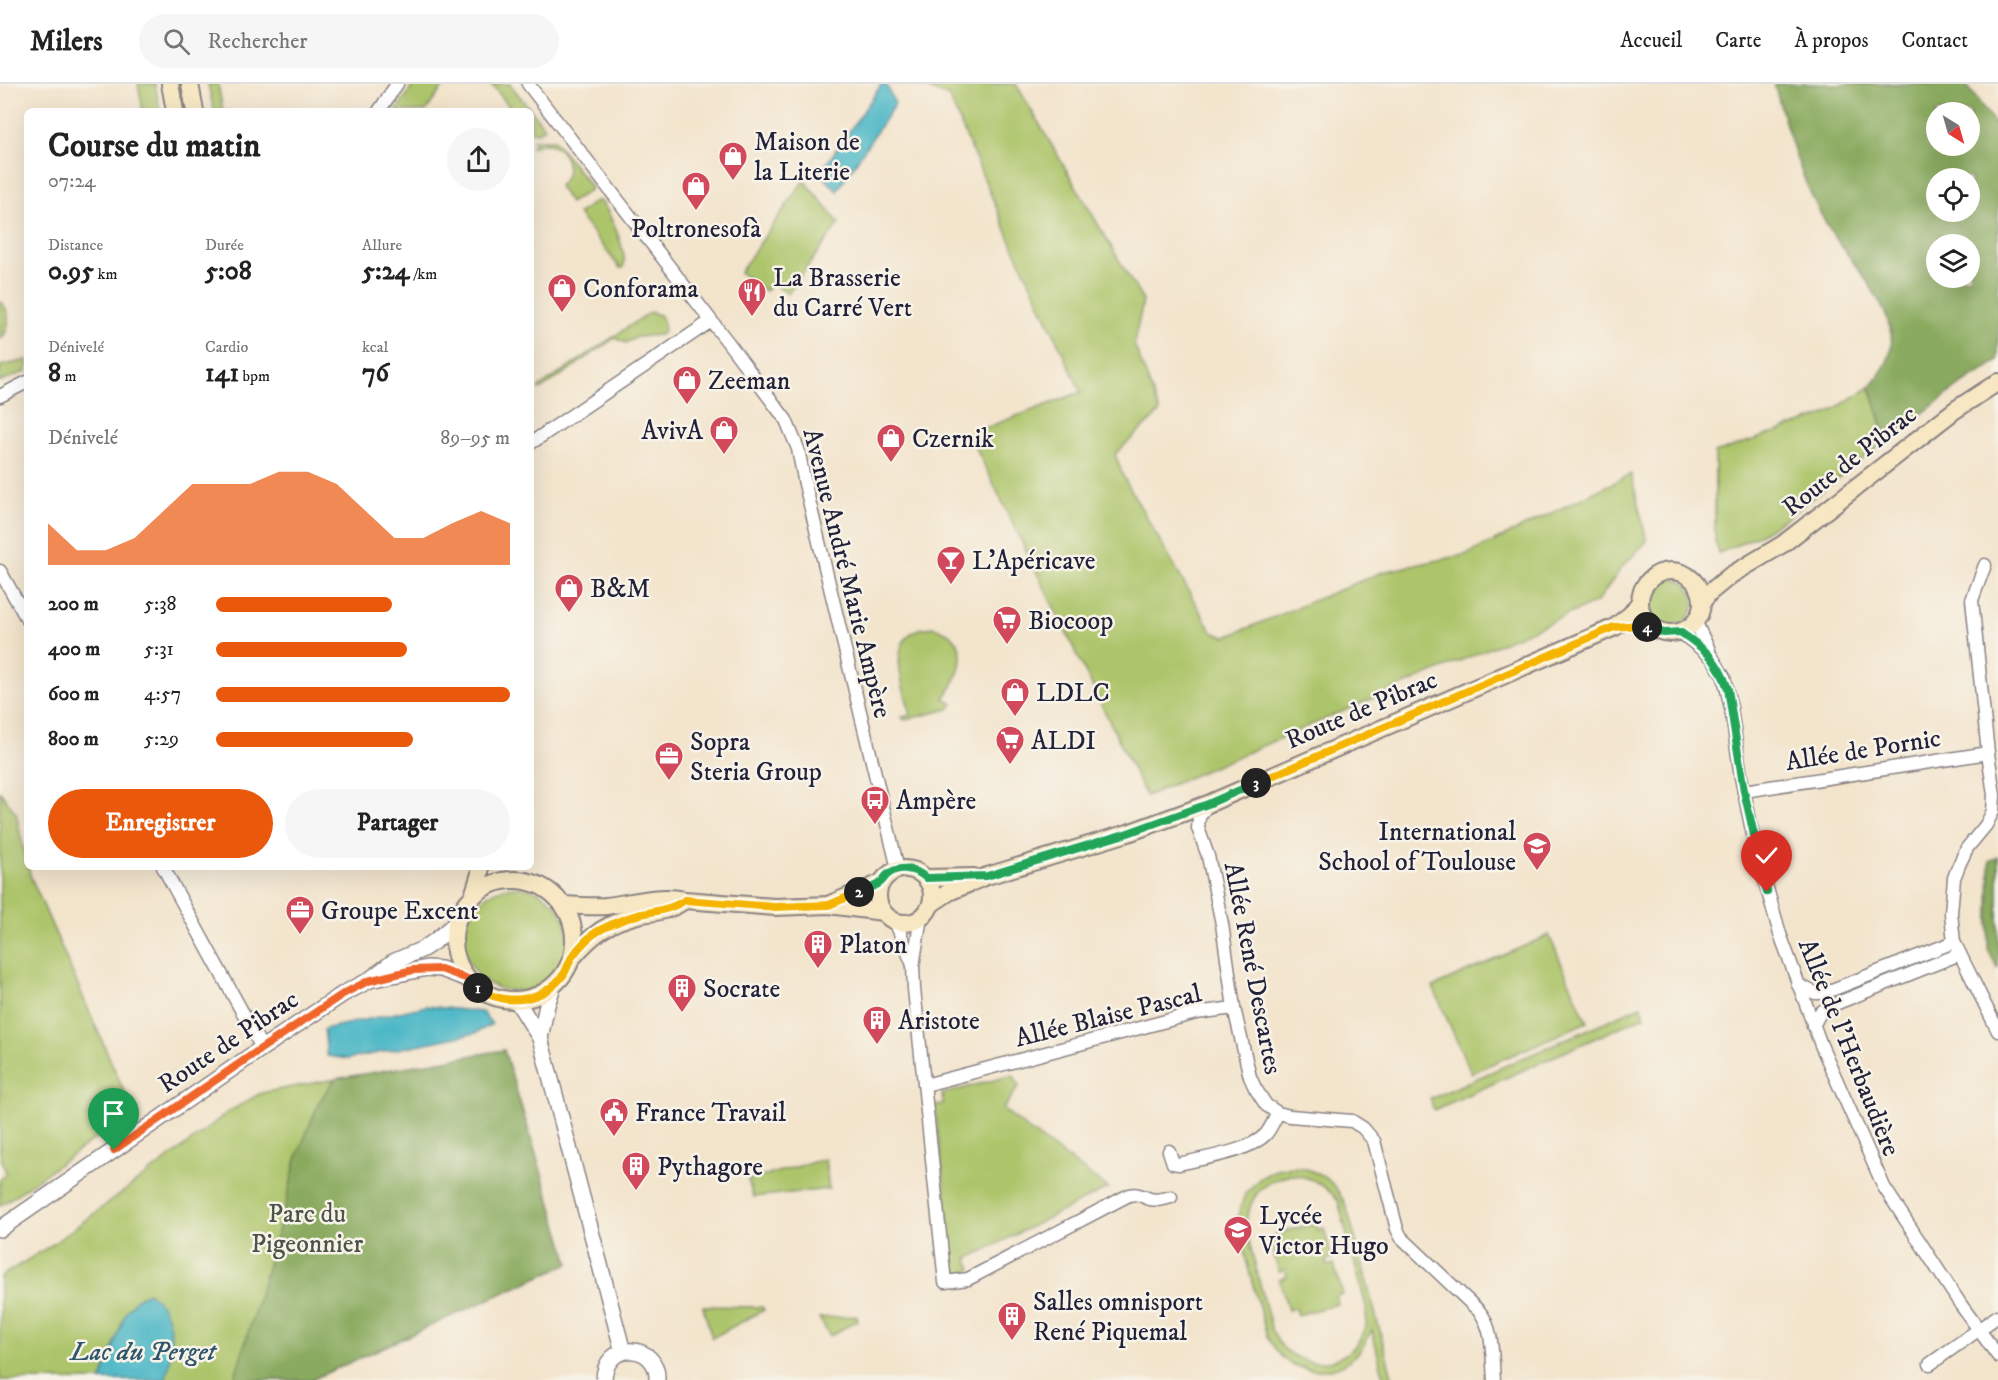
<!DOCTYPE html>
<html lang="fr">
<meta charset="utf-8">
<style>
:root{--surface:#fff;--page:#f6f6f6;--text:#222;--muted:#767676;--line:#e0e0e0;--accent:#ea580c}
body{margin:0;font-family:"IM FELL DW Pica",serif;background:var(--page);color:var(--text);height:100vh;display:flex;flex-direction:column;font-size:22px;white-space:nowrap}
*{box-sizing:border-box;margin:0}
p{font-size:20px;color:var(--muted)}
.icon{flex:none;width:33px;height:33px;fill:none;stroke:currentColor;stroke-width:2;stroke-linecap:round;stroke-linejoin:round}
.map{position:relative;flex:1;overflow:hidden}
.sheet{position:absolute;left:24px;top:24px;width:510px;height:762px;display:flex;flex-direction:column;background:var(--surface);border-radius:9px;box-shadow:0 6px 24px #0002}
.sheet>*{flex:none}
.needle{width:39px;rotate:143deg}
.tools{position:absolute;left:1926px;top:18px;display:grid;gap:12px}
.tools a{display:grid;place-items:center;width:54px;height:54px;border-radius:50%;background:var(--surface);box-shadow:0 6px 24px #0002;font-size:30px}
.pin{position:absolute;display:grid;place-items:center;width:51px;height:51px;color:#fff;margin:-62px -26px;border-radius:50% 50% 50% 0;rotate:-45deg;box-shadow:0 0 6px #0007}
.pin .icon{rotate:45deg}
.km{position:absolute;width:30px;height:30px;margin:-15px;border-radius:50%;background:#222;color:#fff;font-size:16px;line-height:30px;text-align:center}
.round{display:grid;place-items:center;flex:none;width:63px;height:63px;border-radius:32px;background:var(--page)}
.overview{display:flex;align-items:center;justify-content:space-between;height:102px;padding:0 24px}
h1{font-size:33px;font-weight:700;line-height:45px}
.metrics{display:grid;grid-template-columns:repeat(3,1fr);gap:9px;height:102px;padding:6px 24px}
.metrics div{display:grid;align-content:center}
.metrics b{font-size:26px;font-weight:700}
.metrics small{font-size:16px;font-weight:400}
.metrics p{font-size:16px}
.chart{height:168px;padding:12px 24px}
.chart p{display:flex;justify-content:space-between}
.chart svg{width:100%;height:108px;margin-top:6px;fill:var(--accent);opacity:.7}
.cta{display:flex;gap:12px;margin-top:auto;padding:12px 24px}
.cta a{flex:1;height:69px;border-radius:36px;background:var(--accent);color:#fff;font-size:24px;font-weight:700;line-height:69px;text-align:center}
.cta a+a{background:var(--page);color:var(--text)}
ul{padding:0 24px;list-style:none;font-size:20px}
li{display:grid;grid-template-columns:96px 72px 1fr;align-items:center;height:45px}
li i{height:15px;border-radius:8px;background:var(--accent)}
header{display:flex;align-items:center;gap:36px;box-sizing:border-box;height:84px;padding:0 30px;background:var(--surface);border-bottom:2px solid var(--line)}
header strong{font-size:28px}
nav{display:flex;gap:33px;margin-inline-start:auto;font-size:21px}
.search{width:420px;height:54px;background:var(--page);display:flex;align-items:center;gap:15px;box-sizing:border-box;padding:0 21px;border-radius:33px;color:var(--muted);font-size:22px}
.map>svg:first-child{display:block}
.green{fill:#adc56a;stroke:#687452;stroke-width:1.5;fill-rule:evenodd}
.forest{fill:#8aaa5e;stroke:#56664c;stroke-width:1.5;fill-rule:evenodd}
.water{fill:#4bb7c6;stroke:#366c80;stroke-width:1.5}
.lines{fill:none;stroke-linecap:round;stroke-linejoin:round}
.minor-casing{stroke:#8a8384;stroke-width:15}
.tertiary-casing{stroke:#8a8384;stroke-width:18}
.secondary-casing{stroke:#8a8384;stroke-width:20}
.minor{stroke:#fff;stroke-width:12}
.tertiary{stroke:#fff;stroke-width:15}
.secondary{stroke:#f7e8c3;stroke-width:16}
.split-1-casing{stroke:#fff;stroke-width:12}
.split-2-casing{stroke:#fff;stroke-width:12}
.split-3-casing{stroke:#fff;stroke-width:12}
.split-4-casing{stroke:#fff;stroke-width:12}
.split-5-casing{stroke:#fff;stroke-width:12}
.split-1{stroke:#f0652b;stroke-width:8}
.split-2{stroke:#f5b400;stroke-width:8}
.split-3{stroke:#22a559;stroke-width:8}
.split-4{stroke:#f5b400;stroke-width:8}
.split-5{stroke:#22a559;stroke-width:8}
.labels{text-anchor:middle;stroke-width:5;stroke-linejoin:round;paint-order:stroke}
.poi-label{font-size:26px;fill:#22223b;stroke:#f7f3e8;text-anchor:start}
.street-label{font-size:26px;fill:#22223b;stroke:#f7f3e8}
.park-label{font-size:26px;fill:#4c5349;stroke:#f7f3e8}
.water-label{font-size:27px;font-style:italic;fill:#30566c;stroke:#f7f3e8}
</style>
<header>
<strong>Milers</strong>
<div class="search"><svg class="icon" aria-label="search" viewBox="0 0 24 24"><circle cx="10" cy="10" r="6"/><path d="M15 15l6 6"/></svg>Rechercher</div>
<nav><a>Accueil</a><a>Carte</a><a>À propos</a><a>Contact</a></nav>
</header>
<div class="map">
<svg width="1998" height="1296" viewBox="0 0 1998 1296">
<rect width="100%" height="100%" fill="#f7f3e8"/>
<filter id="ink" filterUnits="userSpaceOnUse"><feTurbulence type="fractalNoise" baseFrequency=".0167" numOctaves="2"/><feDisplacementMap in="SourceGraphic" scale="12" xChannelSelector="R" yChannelSelector="G"/><feConvolveMatrix kernelMatrix="1 2 1 2 8 2 1 2 1" color-interpolation-filters="sRGB"/></filter>
<filter id="wash" filterUnits="userSpaceOnUse"><feTurbulence type="fractalNoise" baseFrequency=".008" numOctaves="4" result="noise"/><feDisplacementMap in="SourceGraphic" scale="24" xChannelSelector="R" yChannelSelector="G"/><feGaussianBlur stdDeviation="1.35" result="paint"/><feColorMatrix in="noise" values="0 0 0 0 0 0 0 0 0 0 0 0 0 0 0 0 0 1.4 0 .05"/><feComposite in="paint" operator="in"/></filter>
<g filter="url(#wash)">
<rect width="100%" height="100%" fill="#f3e4cc"/>
<g class="green">
<path d="M138,0H155L160,27H143Z"/>
<path d="M208,0H218L223,27H214Z"/>
<path d="M414,0H445L426,27H396Z"/>
<path d="M491,0H510L545,44L538,48L531,47V27H513Z"/>
<path d="M918,0H1016L1143,217L1134,260L1160,328L1115,370L1123,392L1212,548L1226,553L1382,488L1468,470L1631,390L1647,457L1623,482L1597,518L1146,712L969,350L1081,308L1012,160L949,13Z"/>
<path d="M532,56H554L591,103L590,106L570,119L559,102C580,81 557,48 531,64L534,59Z"/>
<path d="M804,96L839,139L788,210L773,199L765,207L740,188Z"/>
<path d="M596,117H601C608,126 630,172 623,184H620L578,130Z"/>
<path d="M0,218L3,219C11,232 10,246 0,256Z"/>
<path d="M650,228L659,231L664,238V247L660,251L637,253L626,259L615,254L540,306L538,304Z"/>
<path d="M27,276V287L0,298V282Z"/>
<path d="M1870,303L1887,356L1788,433L1759,451L1719,469L1715,457V369L1825,331Z"/>
<circle cx="1671" cy="518" r="23"/>
<path d="M933,543C974,554 963,588 944,614L953,620L949,625L904,636L902,633L911,631C904,606 885,558 919,545C923,544 929,544 933,543Z"/>
<path d="M0,708L16,729L27,783H29L30,791L133,1028L0,1122V1095L6,1090L0,1070Z"/>
<circle cx="516" cy="855" r="52"/>
<path d="M1549,851L1587,938L1471,989L1433,903Z"/>
<path d="M1641,922L1645,932L1434,1026L1430,1015Z"/>
<path d="M504,966L569,1179L311,1296H0V1193L50,1162L181,1065L228,1028L261,1009L335,995Z"/>
<path d="M1013,991L1019,1002L1003,1025L1025,1043L1108,1104L967,1175L972,1185L967,1188L959,1190L953,1183L935,1022L943,1020L942,1010Z"/>
<path d="M825,1075L829,1105L753,1113L748,1096Z"/>
<path d="M1301,1083C1328,1092 1335,1098 1347,1124L1393,1296H1384L1372,1246C1367,1255 1363,1265 1354,1273C1336,1289 1309,1290 1288,1278C1279,1272 1273,1262 1267,1253L1240,1153L1238,1131L1245,1110L1260,1094L1279,1084ZM1292,1091C1312,1093 1326,1101 1338,1117L1366,1222C1366,1228 1367,1236 1366,1241C1357,1275 1318,1289 1290,1269C1281,1264 1277,1256 1272,1247L1246,1145C1248,1114 1260,1097 1292,1091Z"/>
<path d="M1316,1139L1318,1146L1324,1144L1332,1174L1326,1176L1327,1182L1334,1181L1343,1210L1336,1212L1338,1220L1297,1231L1295,1224L1288,1226L1279,1195L1287,1193L1285,1186L1279,1188L1271,1159L1277,1157L1275,1150Z"/>
<path d="M703,1222L762,1223L764,1226L712,1254Z"/>
<path d="M857,1232L858,1236L830,1252L819,1234Z"/>
</g>
<g class="forest">
<path d="M1774,0H1966L1998,44V277L1959,302L1887,356L1870,303C1883,287 1894,272 1891,250C1886,213 1846,172 1827,141C1801,98 1788,48 1774,0ZM1936,28H1970V62H1936ZM1936,94H1970V128H1936ZM1936,160H1970V194H1936Z"/>
<path d="M1998,773V885L1988,866L1990,777Z"/>
<path d="M504,966L569,1179L311,1296H234L285,1124L296,1075L319,1018L335,995Z"/>
</g>
<g class="water">
<path d="M882,0H886L895,20L837,107L820,89Z"/>
<path d="M426,922L482,928L492,940L476,949L348,975L327,972L324,945Z"/>
<path d="M148,1208C176,1228 175,1267 165,1296H101L126,1228L136,1215Z"/>
</g>
</g>
<g filter="url(#ink)">
<g class="lines">
<g class="minor-casing">
<g id="minor">
<path d="M528,0L730,261L786,336L798,365L805,400L898,785"/>
<path d="M379,27L397,0"/>
<path d="M0,312L27,298"/>
<path d="M531,359L711,237"/>
<path d="M1985,481L1972,516L1988,669"/>
<path d="M0,487L27,535"/>
<path d="M1695,537L1709,566"/>
<path d="M1680,548L1712,573L1724,593L1731,624L1741,693L1756,766L1780,850L1821,961L1884,1103L1961,1221L1998,1272"/>
<path d="M1744,707L1988,669L1994,711L1993,727L1986,741L1967,764L1959,781L1954,794L1951,829L1954,858L1998,947"/>
<path d="M1208,720L1199,733L1198,744L1208,772L1222,840L1234,924L1250,993L1255,1004L1266,1021L1278,1029L1290,1032L1352,1037L1363,1044L1374,1057L1397,1145L1401,1153L1479,1227C1494,1244 1492,1274 1494,1296"/>
<path d="M163,783L262,964"/>
<path d="M921,833L913,882L914,905L945,1198L968,1195L1129,1111C1139,1109 1141,1112 1150,1115C1157,1117 1164,1115 1171,1113"/>
<path d="M895,837L913,881"/>
<path d="M1798,901L1815,909H1824L1954,858"/>
<path d="M1813,942L1820,929L1830,922L1960,870"/>
<path d="M925,1001L1196,929L1234,924"/>
<path d="M1169,1067L1173,1079L1179,1080C1203,1074 1249,1068 1266,1050C1271,1044 1274,1036 1278,1029"/>
<path d="M1930,1280L1998,1232"/>
</g>
</g>
<g class="tertiary-casing">
<g id="tertiary">
<path d="M374,895L427,884L441,885L468,895"/>
<path d="M517,917L540,954L623,1268"/>
<path d="M540,954L547,921L553,902"/>
<path d="M0,1145L262,964L343,910L368,897L393,878L423,865L435,857L456,839"/>
<path d="M604,1296C604,1256 659,1258 657,1296"/>
</g>
</g>
<g class="secondary-casing">
<g id="secondary">
<path d="M170,0L175,27"/>
<path d="M190,0L195,27"/>
<circle cx="1671" cy="518" r="31"/>
<path d="M1702,518L1709,509L1731,491L1783,460L1955,326L1998,298"/>
<circle cx="905" cy="812" r="27"/>
<path d="M926,794L974,793"/>
<circle cx="514" cy="856" r="60"/>
<path d="M473,812L480,790V783"/>
<path d="M830,820L881,799"/>
<path d="M931,820L949,808L987,792L1128,749L1208,720L1615,543L1631,530L1639,519"/>
<path d="M564,821C578,822 592,823 606,822C632,819 658,810 685,816L775,823L829,821L883,828"/>
<path d="M572,874C593,849 610,837 642,830C656,828 671,826 682,818"/>
</g>
</g>
<use href="#minor" class="minor"/>
<use href="#tertiary" class="tertiary"/>
<use href="#secondary" class="secondary"/>
</g>
</g>
<g class="lines" filter="url(#ink)">
<g class="split-1-casing">
<path id="split-1" d="M114,1066L262,964L343,910L368,897L413,886L441,885L468,895L478,904"/>
</g>
<g class="split-2-casing">
<path id="split-2" d="M478,904C506,924 544,917 564,890C567,885 569,878 572,873C579,863 591,850 602,845C614,839 628,833 641,830C657,827 672,825 685,816L775,823L829,821L859,808"/>
</g>
<g class="split-3-casing">
<path id="split-3" d="M859,808C866,805 876,803 881,798C883,796 885,793 887,791C899,781 915,784 926,794L987,792L1128,749L1208,720L1256,699"/>
</g>
<g class="split-4-casing">
<path id="split-4" d="M1256,699L1614,543L1640,541L1647,543"/>
</g>
<g class="split-5-casing">
<path id="split-5" d="M1647,543L1664,549L1680,548C1705,565 1718,575 1728,605L1744,707L1767,808"/>
</g>
<use href="#split-1" class="split-1"/>
<use href="#split-2" class="split-2"/>
<use href="#split-3" class="split-3"/>
<use href="#split-4" class="split-4"/>
<use href="#split-5" class="split-5"/>
</g>
<defs>
<g id="shop-pin" transform="scale(1.5)"><path d="M0 17L-7.5 6A9.5 9.5 0 1 1 7.5 6Z" fill="#d1495b" stroke="#f7f3e8"/><path d="M-5-2.5h2.3a2.7 3.5 0 0 1 5.4 0H5L5.5 6h-11ZM-1.5-2.5h3a1.5 2.3 0 0 0-3 0Z" fill="#fff"/></g>
<g id="restaurant-pin" transform="scale(1.5)"><path d="M0 17L-7.5 6A9.5 9.5 0 1 1 7.5 6Z" fill="#d1495b" stroke="#f7f3e8"/><path d="M-5-6h1v4h1v-4h1v4h1v-4h1v5L-1.5 .5V6h-2V.5L-5-1ZM5-6V6H3V1.5H1.5Q1.5-4 5-6Z" fill="#fff"/></g>
<g id="bar-pin" transform="scale(1.5)"><path d="M0 17L-7.5 6A9.5 9.5 0 1 1 7.5 6Z" fill="#d1495b" stroke="#f7f3e8"/><path d="M-6-5H6L.8 .8V4.5H3.5V6h-7V4.5H-.8V.8Z" fill="#fff"/></g>
<g id="supermarket-pin" transform="scale(1.5)"><path d="M0 17L-7.5 6A9.5 9.5 0 1 1 7.5 6Z" fill="#d1495b" stroke="#f7f3e8"/><path d="M-6-5.5h2.5l.6 2H6L4.5 2H-2.5L-4.4-4H-6ZM-1.5 3.2a1.3 1.3 0 1 0 .1 0ZM3 3.2a1.3 1.3 0 1 0 .1 0Z" fill="#fff"/></g>
<g id="office-pin" transform="scale(1.5)"><path d="M0 17L-7.5 6A9.5 9.5 0 1 1 7.5 6Z" fill="#d1495b" stroke="#f7f3e8"/><path d="M-6-3h4V-5.5h4V-3h4V5H-6ZM-1-4.5V-3h2v-1.5ZM-6 0V1H6V0Z" fill="#fff"/></g>
<g id="bus-pin" transform="scale(1.5)"><path d="M0 17L-7.5 6A9.5 9.5 0 1 1 7.5 6Z" fill="#d1495b" stroke="#f7f3e8"/><path d="M-5-6H5V4H4V6H2V4H-2V6H-4V4H-5ZM-3.5-4V0h7V-4ZM-3.5 1.2v1.5H-2V1.2ZM2 1.2v1.5H3.5V1.2Z" fill="#fff"/></g>
<g id="school-pin" transform="scale(1.5)"><path d="M0 17L-7.5 6A9.5 9.5 0 1 1 7.5 6Z" fill="#d1495b" stroke="#f7f3e8"/><path d="M0-5L7-2L0 1L-7-2ZM-4 1L0 2.5L4 1V4Q0 6-4 4Z" fill="#fff"/></g>
<g id="building-pin" transform="scale(1.5)"><path d="M0 17L-7.5 6A9.5 9.5 0 1 1 7.5 6Z" fill="#d1495b" stroke="#f7f3e8"/><path d="M-4-6H4V6H1V3H-1V6H-4ZM-2.5-4.3h1.7v1.8h-1.7ZM.8-4.3h1.7v1.8H.8ZM-2.5-1h1.7V.8h-1.7ZM.8-1h1.7V.8H.8Z" fill="#fff"/></g>
<g id="civic-pin" transform="scale(1.5)"><path d="M0 17L-7.5 6A9.5 9.5 0 1 1 7.5 6Z" fill="#d1495b" stroke="#f7f3e8"/><path d="M-.6-6.5H3V-4.5H.6V-3L4-1V1h2V6H-6V1h2V-1L-.6-3ZM-1.2 2.5V6h2.4V2.5Z" fill="#fff"/></g>
</defs>
<g fill-rule="evenodd">
<use href="#shop-pin" x="733" y="72"/>
<use href="#shop-pin" x="696" y="102"/>
<use href="#shop-pin" x="562" y="204"/>
<use href="#restaurant-pin" x="752" y="208"/>
<use href="#shop-pin" x="687" y="296"/>
<use href="#shop-pin" x="724" y="346"/>
<use href="#shop-pin" x="891" y="354"/>
<use href="#bar-pin" x="951" y="476"/>
<use href="#shop-pin" x="569" y="504"/>
<use href="#supermarket-pin" x="1007" y="536"/>
<use href="#shop-pin" x="1015" y="608"/>
<use href="#supermarket-pin" x="1010" y="656"/>
<use href="#office-pin" x="669" y="672"/>
<use href="#bus-pin" x="875" y="716"/>
<use href="#school-pin" x="1537" y="762"/>
<use href="#office-pin" x="300" y="826"/>
<use href="#building-pin" x="818" y="860"/>
<use href="#building-pin" x="682" y="904"/>
<use href="#building-pin" x="877" y="936"/>
<use href="#civic-pin" x="614" y="1028"/>
<use href="#building-pin" x="636" y="1082"/>
<use href="#school-pin" x="1238" y="1146"/>
<use href="#building-pin" x="1012" y="1232"/>
</g>
<g class="labels">
<g class="poi-label">
<text x="754" y="66">Maison de<tspan x="754" dy="30">la Literie</tspan></text>
<text x="696" y="153" text-anchor="middle">Poltronesofà</text>
<text x="773" y="202">La Brasserie<tspan x="773" dy="30">du Carré Vert</tspan></text>
<text x="583" y="213">Conforama</text>
<text x="708" y="305">Zeeman</text>
<text x="703" y="355" text-anchor="end">AvivA</text>
<text x="912" y="363">Czernik</text>
<text x="972" y="485">L'Apéricave</text>
<text x="590" y="513">B&amp;M</text>
<text x="1028" y="545">Biocoop</text>
<text x="1036" y="617">LDLC</text>
<text x="1031" y="665">ALDI</text>
<text x="690" y="666">Sopra<tspan x="690" dy="30">Steria Group</tspan></text>
<text x="896" y="725">Ampère</text>
<text x="1516" y="756" text-anchor="end">International<tspan x="1516" dy="30">School of Toulouse</tspan></text>
<text x="321" y="835">Groupe Excent</text>
<text x="839" y="869">Platon</text>
<text x="703" y="913">Socrate</text>
<text x="898" y="945">Aristote</text>
<text x="635" y="1037">France Travail</text>
<text x="657" y="1091">Pythagore</text>
<text x="1259" y="1140">Lycée<tspan x="1259" dy="30">Victor Hugo</tspan></text>
<text x="1033" y="1226">Salles omnisport<tspan x="1033" dy="30">René Piquemal</tspan></text>
</g>
<g class="street-label">
<text transform="translate(1849 376) rotate(-38)" y="9">Route de Pibrac</text>
<text transform="translate(848 489) rotate(76)" y="9">Avenue André Marie Ampère</text>
<text transform="translate(1361 625) rotate(-23)" y="9">Route de Pibrac</text>
<text transform="translate(1863 665) rotate(-9)" y="9">Allée de Pornic</text>
<text transform="translate(1254 884) rotate(79)" y="9">Allée René Descartes</text>
<text transform="translate(1108 931) rotate(-14)" y="9">Allée Blaise Pascal</text>
<text transform="translate(228 957) rotate(-34)" y="9">Route de Pibrac</text>
<text transform="translate(1850 963) rotate(68)" y="9">Allée de l'Herbaudière</text>
</g>
<g class="park-label">
<text x="307" y="1138">Parc du<tspan x="307" dy="30">Pigeonnier</tspan></text>
</g>
<g class="water-label">
<text x="143" y="1276">Lac du Perget</text>
</g>
</g>
</svg>
<div class="tools">
<a><svg class="needle" viewBox="-14 -14 28 28"><path d="M0-13l5 13h-10z" fill="#e53935"/><path d="M0 13l5-13h-10z" fill="#767676"/></svg></a>
<a><svg class="icon" aria-label="locate" viewBox="0 0 24 24"><circle cx="12" cy="12" r="6"/><path d="M12 2v4M12 18v4M2 12h4M18 12h4"/></svg></a>
<a><svg class="icon" aria-label="layers" viewBox="0 0 24 24"><path d="M12 4l9 5-9 5-9-5zM3 14l9 5 9-5"/></svg></a>
</div>
<div class="pin" style="left:114px;top:1066px;background:#1e9e55"><svg class="icon" aria-label="arrive" viewBox="0 0 24 24"><path d="M6 21V4h12l-3 4 3 4H6"/></svg></div>
<div class="pin" style="left:1767px;top:808px;background:#d93025"><svg class="icon" aria-label="check" viewBox="0 0 24 24"><path d="M5 12l5 5 9-10"/></svg></div>
<b class="km" style="left:478px;top:904px">1</b>
<b class="km" style="left:859px;top:808px">2</b>
<b class="km" style="left:1256px;top:699px">3</b>
<b class="km" style="left:1647px;top:543px">4</b>
<section class="sheet">
<div class="overview"><div><h1>Course du matin</h1><p>07:24</p></div><a class="round"><svg class="icon" aria-label="share" viewBox="0 0 24 24"><path d="M12 15V3M7 8l5-5 5 5M5 13v7h14v-7"/></svg></a></div>
<div class="metrics">
<div><p>Distance</p><b>0.95<small> km</small></b></div>
<div><p>Durée</p><b>5:08</b></div>
<div><p>Allure</p><b>5:24<small> /km</small></b></div>
</div>
<div class="metrics">
<div><p>Dénivelé</p><b>8<small> m</small></b></div>
<div><p>Cardio</p><b>141<small> bpm</small></b></div>
<div><p>kcal</p><b>76</b></div>
</div>
<div class="chart"><p><span>Dénivelé</span>89–95 m</p>
<svg viewBox="0 0 160 44" preserveAspectRatio="none"><path d="M0 44V27L10 38L20 38L30 33L40 22L50 11L60 11L70 11L80 6L90 6L100 11L110 22L120 33L130 33L140 27L150 22L160 27V44z"/></svg>
</div>
<ul>
<li><b>200 m</b>5:38<i style="width:60%"></i></li>
<li><b>400 m</b>5:31<i style="width:65%"></i></li>
<li><b>600 m</b>4:57<i style="width:100%"></i></li>
<li><b>800 m</b>5:29<i style="width:67%"></i></li>
</ul>
<div class="cta"><a>Enregistrer</a><a>Partager</a></div>
</section>
</div>
